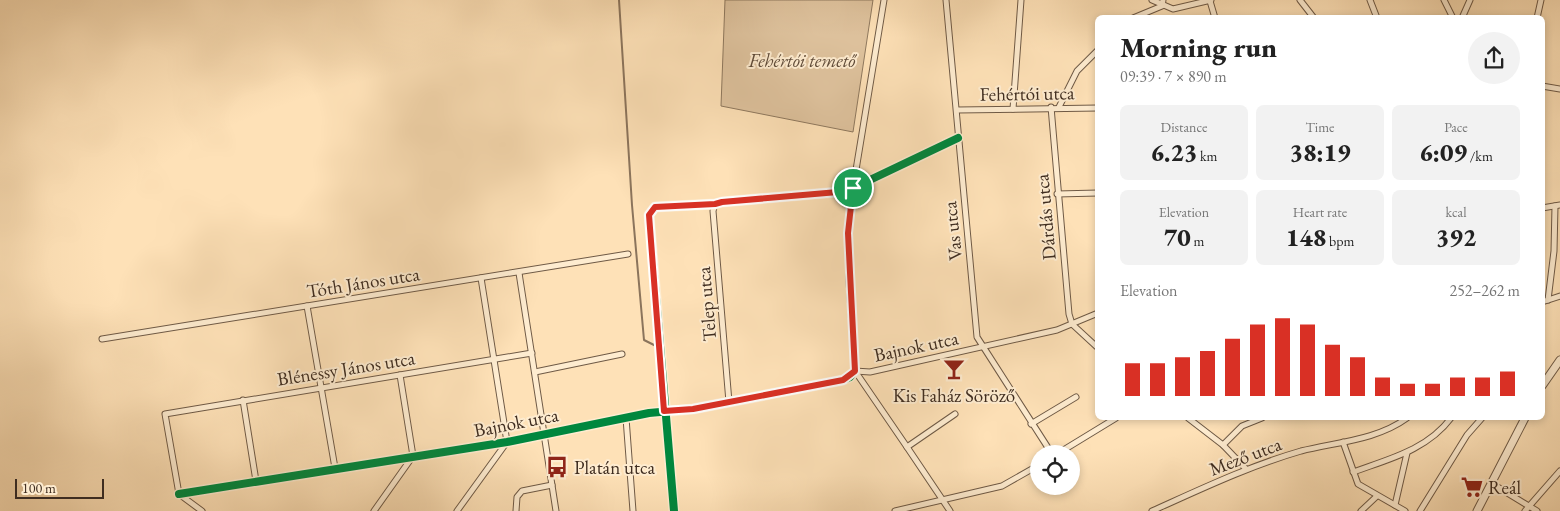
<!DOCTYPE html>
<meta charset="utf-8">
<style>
:root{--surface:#fff;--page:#f2f2f2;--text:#222;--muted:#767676;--accent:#d93025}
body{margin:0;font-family:"EB Garamond",serif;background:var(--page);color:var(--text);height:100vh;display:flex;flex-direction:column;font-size:19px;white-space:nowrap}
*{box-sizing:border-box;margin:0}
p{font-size:16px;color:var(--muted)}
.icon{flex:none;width:28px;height:28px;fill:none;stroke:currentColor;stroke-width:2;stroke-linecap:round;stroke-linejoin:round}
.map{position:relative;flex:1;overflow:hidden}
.side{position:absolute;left:1095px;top:15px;width:450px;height:405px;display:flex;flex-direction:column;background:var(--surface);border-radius:8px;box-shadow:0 2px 8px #0003}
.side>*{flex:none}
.fabs{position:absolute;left:1030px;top:445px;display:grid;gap:10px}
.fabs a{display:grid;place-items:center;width:50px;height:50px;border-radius:50%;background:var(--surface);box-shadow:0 2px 8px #0003;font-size:25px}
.scale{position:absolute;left:15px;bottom:12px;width:89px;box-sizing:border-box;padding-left:5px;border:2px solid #3f2d20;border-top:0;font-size:14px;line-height:18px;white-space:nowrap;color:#3f2d20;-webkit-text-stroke:4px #feecd0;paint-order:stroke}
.pin{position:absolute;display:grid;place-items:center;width:42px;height:42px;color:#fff;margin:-21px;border:2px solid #fff;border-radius:50%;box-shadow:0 1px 5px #0007}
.round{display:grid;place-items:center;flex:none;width:52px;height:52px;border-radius:26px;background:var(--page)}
.headline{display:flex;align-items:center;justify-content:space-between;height:85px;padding:0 25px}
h1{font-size:28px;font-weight:800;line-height:38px}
.metrics{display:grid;grid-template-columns:repeat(3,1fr);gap:8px;height:85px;padding:5px 25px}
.metrics div{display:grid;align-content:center;border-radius:8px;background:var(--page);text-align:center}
.metrics b{font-size:25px;font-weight:800}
.metrics small{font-size:14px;font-weight:400}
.metrics p{font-size:14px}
.chart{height:140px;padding:10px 25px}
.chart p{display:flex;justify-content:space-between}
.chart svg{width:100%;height:90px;margin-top:5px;stroke:var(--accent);stroke-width:6}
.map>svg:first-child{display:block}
.green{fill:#dec29d;stroke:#8e785e}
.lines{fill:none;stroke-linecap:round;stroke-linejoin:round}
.stream{stroke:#8b745c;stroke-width:2}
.minor-casing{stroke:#6f5a46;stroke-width:7}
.tertiary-casing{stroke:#6f5a46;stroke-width:9}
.minor{stroke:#feecd0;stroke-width:5}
.tertiary{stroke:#feecd0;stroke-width:7}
.cycleway-casing{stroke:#feecd0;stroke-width:11}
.cycleway{stroke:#00873e;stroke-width:8}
.route-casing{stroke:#fff;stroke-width:10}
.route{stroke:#d93025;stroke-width:6}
.labels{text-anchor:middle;stroke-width:4;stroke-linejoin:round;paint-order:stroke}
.park-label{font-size:19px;font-style:italic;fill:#5f4b39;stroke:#feecd0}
.street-label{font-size:19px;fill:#3f2d20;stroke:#feecd0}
.poi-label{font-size:19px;fill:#3f2d20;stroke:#feecd0;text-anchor:start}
</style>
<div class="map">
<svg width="1560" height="511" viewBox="0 0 1560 511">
<rect width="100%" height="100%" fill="#fee1b7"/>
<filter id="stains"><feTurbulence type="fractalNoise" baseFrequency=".004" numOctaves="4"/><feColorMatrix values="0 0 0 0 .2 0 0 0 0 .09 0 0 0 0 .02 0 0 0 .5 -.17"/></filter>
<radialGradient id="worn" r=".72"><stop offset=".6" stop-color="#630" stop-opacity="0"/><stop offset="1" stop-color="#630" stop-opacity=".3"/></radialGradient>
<path class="green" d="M725,0H873L853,132L721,106Z"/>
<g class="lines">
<path class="stream" d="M619,0L632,205L644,340L658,347"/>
<g class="minor-casing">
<g id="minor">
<path d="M884,0L853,188L848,233L849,281L855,371L907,447L955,414"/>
<path d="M946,0L977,337L1052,454"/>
<path d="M1152,0L1173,9L1211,0"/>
<path d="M1300,0L1314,18"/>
<path d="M1370,0L1377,18"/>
<path d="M1444,0L1453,18"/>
<path d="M1210,1L1215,18"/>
<path d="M1133,18L1162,6L1163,0"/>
<path d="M1462,18L1470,0"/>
<path d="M1537,18L1541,0"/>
<path d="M1542,86L1560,89"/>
<path d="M1051,107L1069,314L1072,324L1098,348"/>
<path d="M1059,107L1077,71L1098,50"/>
<path d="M1013,109L1021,0"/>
<path d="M957,110L1098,108"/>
<path d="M1057,194L1098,193"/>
<path d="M715,204L713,211L729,402"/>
<path d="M1542,208L1560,205"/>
<path d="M519,273L556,511"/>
<path d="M1548,300L1554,251L1555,206"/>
<path d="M1542,302L1560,296"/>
<path d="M307,306L335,468"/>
<path d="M102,339L628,254"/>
<path d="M855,371L870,372L1057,330L1098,313"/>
<path d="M535,372L622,354"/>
<path d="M243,400L256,481"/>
<path d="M626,418L633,511"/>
<path d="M1188,418L1223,445L1246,469"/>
<path d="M1031,424L1076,397"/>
<path d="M1343,442L1358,484L1405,511"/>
<path d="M1223,445L1242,426L1262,418"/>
<path d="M907,447L950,511"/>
<path d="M1057,454L1116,418"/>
<path d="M1353,472C1389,459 1427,450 1451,418"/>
<path d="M1491,483L1537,511"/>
<path d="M179,494L507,442L649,413L693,409L843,380L850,377L855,371"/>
<path d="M179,494L165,414L532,353"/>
<path d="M179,494L202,511"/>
<path d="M1395,505L1407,453"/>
<path d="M374,511L413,456L400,375"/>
<path d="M457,511L507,442L481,278"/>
<path d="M516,511L517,497L522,491L552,485"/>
<path d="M674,511L649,215L655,207L715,204L722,202L838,192L853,188L958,138"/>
<path d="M895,511L1002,486L1039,465"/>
<path d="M1152,511C1201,489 1249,466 1301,451C1337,442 1377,440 1407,418"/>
<path d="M1361,511L1377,496"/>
<path d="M1420,511L1467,435L1482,418"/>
<path d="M1525,511L1560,471"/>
</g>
</g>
<g class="tertiary-casing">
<g id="tertiary">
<path d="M1542,386L1560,360"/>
<path d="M1477,511L1525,418"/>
</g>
</g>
<use href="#minor" class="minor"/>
<use href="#tertiary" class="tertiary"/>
<g class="cycleway-casing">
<g id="cycleway">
<path d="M179,494L507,442L649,413L693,409L843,380L850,377L855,371"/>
<path d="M674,511L649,215L655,207L715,204L722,202L838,192L853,188L958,138"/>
</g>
</g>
<use href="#cycleway" class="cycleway"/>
</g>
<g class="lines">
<g class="route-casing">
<path id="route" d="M853,188L848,233L855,371L843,380L693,409L664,411L649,215L655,207L715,204L722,202L838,192Z"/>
</g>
<use href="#route" class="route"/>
</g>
<defs>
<g id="bar-bare" transform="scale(1.725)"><path d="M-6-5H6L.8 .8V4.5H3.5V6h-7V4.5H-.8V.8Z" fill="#8f2418" stroke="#feecd0" stroke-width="2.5" paint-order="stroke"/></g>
<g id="bus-bare" transform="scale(1.725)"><path d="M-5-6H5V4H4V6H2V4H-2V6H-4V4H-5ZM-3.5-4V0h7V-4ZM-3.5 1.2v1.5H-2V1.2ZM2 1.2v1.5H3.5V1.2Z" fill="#8f2418" stroke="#feecd0" stroke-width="2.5" paint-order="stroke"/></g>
<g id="supermarket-bare" transform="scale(1.725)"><path d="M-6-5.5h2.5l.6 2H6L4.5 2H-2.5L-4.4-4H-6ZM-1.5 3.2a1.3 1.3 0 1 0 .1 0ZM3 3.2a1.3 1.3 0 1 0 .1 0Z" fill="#8f2418" stroke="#feecd0" stroke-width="2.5" paint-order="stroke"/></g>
</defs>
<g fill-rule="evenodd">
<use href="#bar-bare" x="954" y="369"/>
<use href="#bus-bare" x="557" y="467"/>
<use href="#supermarket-bare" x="1472" y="487"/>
</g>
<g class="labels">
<g class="park-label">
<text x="802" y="67">Fehértói temető</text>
</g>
<g class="street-label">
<text transform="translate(1027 93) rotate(-1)" y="7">Fehértói utca</text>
<text transform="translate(1045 217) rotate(-95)" y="7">Dárdás utca</text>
<text transform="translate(952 231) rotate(-96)" y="7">Vas utca</text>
<text transform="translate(363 282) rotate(-9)" y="7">Tóth János utca</text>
<text transform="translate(706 304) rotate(-95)" y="7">Telep utca</text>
<text transform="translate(916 346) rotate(-12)" y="7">Bajnok utca</text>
<text transform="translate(346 368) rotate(-9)" y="7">Blénessy János utca</text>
<text transform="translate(516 422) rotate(-11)" y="7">Bajnok utca</text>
<text transform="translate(1245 456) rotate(-21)" y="7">Mező utca</text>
</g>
<g class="poi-label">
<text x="954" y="402" text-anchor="middle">Kis Faház Söröző</text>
<text x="574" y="474">Platán utca</text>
<text x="1488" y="494">Reál</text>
</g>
</g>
<rect width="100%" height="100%" filter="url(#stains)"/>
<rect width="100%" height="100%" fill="url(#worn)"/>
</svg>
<div class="fabs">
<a><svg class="icon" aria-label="locate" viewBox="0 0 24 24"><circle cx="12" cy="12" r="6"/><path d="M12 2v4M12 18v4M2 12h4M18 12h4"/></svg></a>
</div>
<div class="scale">100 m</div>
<div class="pin" style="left:853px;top:188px;background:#1e9e55"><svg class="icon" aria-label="arrive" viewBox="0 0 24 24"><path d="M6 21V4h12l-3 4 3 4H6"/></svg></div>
<section class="side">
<div class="headline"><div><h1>Morning run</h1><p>09:39 · 7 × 890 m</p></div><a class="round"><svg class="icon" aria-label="share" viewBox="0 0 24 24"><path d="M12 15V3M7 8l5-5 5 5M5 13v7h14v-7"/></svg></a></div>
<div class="metrics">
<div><p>Distance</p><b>6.23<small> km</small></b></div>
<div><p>Time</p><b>38:19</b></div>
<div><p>Pace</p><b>6:09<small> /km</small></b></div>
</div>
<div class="metrics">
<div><p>Elevation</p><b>70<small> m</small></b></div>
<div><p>Heart rate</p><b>148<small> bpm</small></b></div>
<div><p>kcal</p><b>392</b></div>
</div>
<div class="chart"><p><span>Elevation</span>252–262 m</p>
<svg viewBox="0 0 160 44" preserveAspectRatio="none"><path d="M5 44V28M15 44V28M25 44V25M35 44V22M45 44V16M55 44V9M65 44V6M75 44V9M85 44V19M95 44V25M105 44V35M115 44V38M125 44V38M135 44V35M145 44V35M155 44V32"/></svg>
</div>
</section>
</div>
